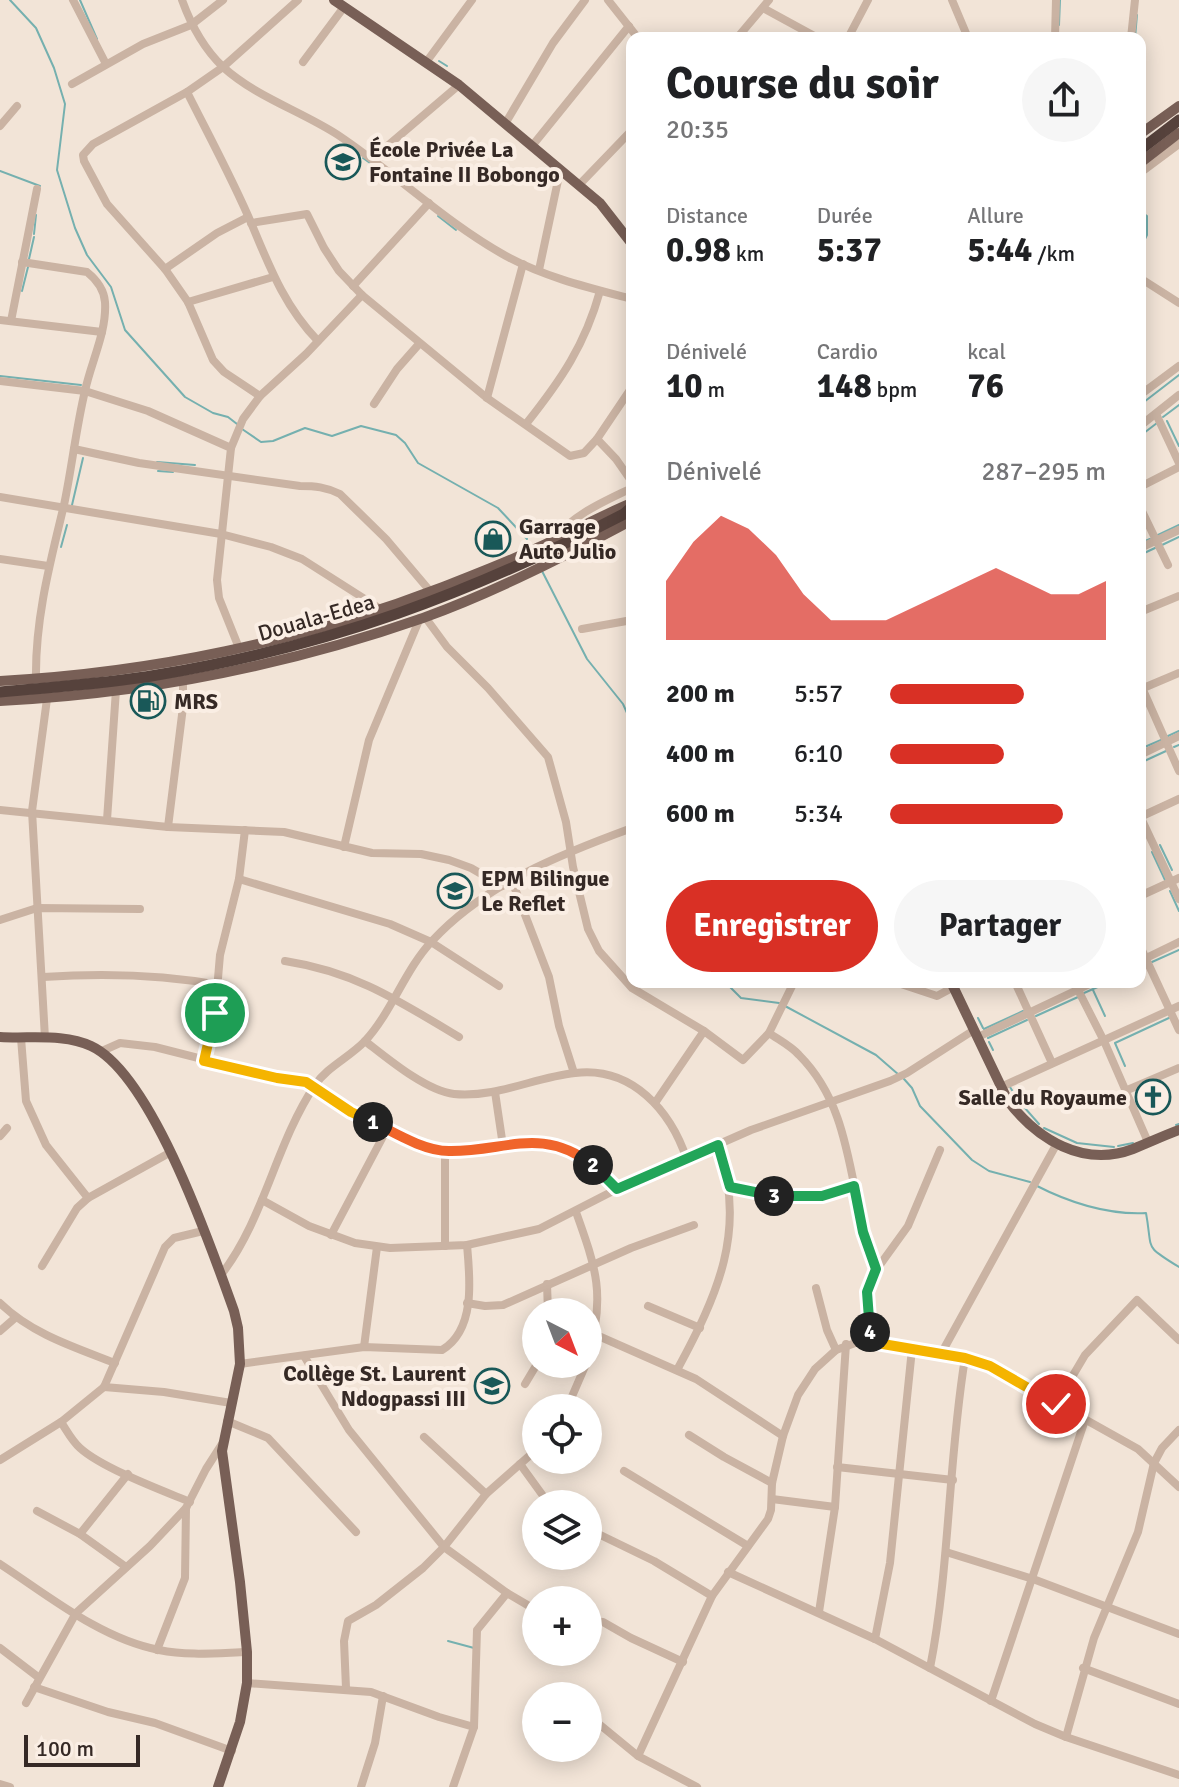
<!DOCTYPE html>
<html lang="fr">
<meta charset="utf-8">
<style>
:root{--surface:#fff;--page:#f6f6f6;--text:#202124;--muted:#757577;--accent:#d93025}
body{margin:0;font-family:Signika,sans-serif;background:var(--page);color:var(--text);height:100vh;display:flex;flex-direction:column;font-size:30px;white-space:nowrap}
*{box-sizing:border-box;margin:0}
p{font-size:26px;color:var(--muted)}
.icon{flex:none;width:44px;height:44px;fill:none;stroke:currentColor;stroke-width:2;stroke-linecap:round;stroke-linejoin:round}
.map{position:relative;flex:1;overflow:hidden}
.side{position:absolute;left:626px;top:32px;width:520px;height:956px;display:flex;flex-direction:column;background:var(--surface);border-radius:16px;box-shadow:0 4px 20px #0003}
.side>*{flex:none}
.needle{width:52px;rotate:138deg}
.fabs{position:absolute;left:522px;top:1298px;display:grid;gap:16px}
.fabs a{display:grid;place-items:center;width:80px;height:80px;border-radius:50%;background:var(--surface);box-shadow:0 4px 20px #0003;font-size:40px}
.scale{position:absolute;left:24px;bottom:20px;width:116px;box-sizing:border-box;padding-left:8px;border:4px solid #352925;border-top:0;font-size:22px;line-height:28px;white-space:nowrap;color:#352925;-webkit-text-stroke:6px #faeee4;paint-order:stroke}
.pin{position:absolute;display:grid;place-items:center;width:68px;height:68px;color:#fff;margin:-34px;border:4px solid #fff;border-radius:50%;box-shadow:0 2px 8px #0007}
.km{position:absolute;width:40px;height:40px;margin:-20px;border-radius:50%;background:#222;color:#fff;font-size:22px;line-height:40px;text-align:center}
.round{display:grid;place-items:center;flex:none;width:84px;height:84px;border-radius:42px;background:var(--page)}
.overview{display:flex;align-items:center;justify-content:space-between;height:136px;padding:0 40px}
h1{font-size:44px;font-weight:800;line-height:60px}
.metrics{display:grid;grid-template-columns:repeat(3,1fr);gap:12px;height:136px;padding:8px 40px}
.metrics div{display:grid;align-content:center}
.metrics b{font-size:34px;font-weight:800}
.metrics small{font-size:22px;font-weight:400}
.metrics p{font-size:22px}
.chart{height:224px;padding:16px 40px}
.chart p{display:flex;justify-content:space-between}
.chart svg{width:100%;height:144px;margin-top:8px;fill:var(--accent);opacity:.7}
.cta{display:flex;gap:16px;margin-top:auto;padding:16px 40px}
.cta a{flex:1;height:92px;border-radius:48px;background:var(--accent);color:#fff;font-size:32px;font-weight:800;line-height:92px;text-align:center}
.cta a+a{background:var(--page);color:var(--text)}
ul{padding:0 40px;list-style:none;font-size:26px}
li{display:grid;grid-template-columns:128px 96px 1fr;align-items:center;height:60px}
li i{height:20px;border-radius:10px;background:var(--accent)}
.map>svg:first-child{display:block}
.lines{fill:none;stroke-linecap:round;stroke-linejoin:round}
.stream{stroke:#75b0af;stroke-width:2}
.minor{stroke:#cab3a3;stroke-width:8}
.major{stroke:#785f56;stroke-width:10}
.highway{stroke:#56423c;stroke-width:11}
.split-1-casing{stroke:#fff;stroke-width:16}
.split-2-casing{stroke:#fff;stroke-width:16}
.split-3-casing{stroke:#fff;stroke-width:16}
.split-4-casing{stroke:#fff;stroke-width:16}
.split-5-casing{stroke:#fff;stroke-width:16}
.split-1{stroke:#f5b400;stroke-width:10}
.split-2{stroke:#f0652b;stroke-width:10}
.split-3{stroke:#22a559;stroke-width:10}
.split-4{stroke:#22a559;stroke-width:10}
.split-5{stroke:#f5b400;stroke-width:10}
.labels{text-anchor:middle;stroke-width:8;stroke-linejoin:round;paint-order:stroke}
.poi-label{font-size:22px;font-weight:bold;fill:#352925;stroke:#faeee4;text-anchor:start}
.street-label{font-size:22px;fill:#352925;stroke:#faeee4}
</style>
<div class="map">
<svg width="1179" height="1787" viewBox="0 0 1179 1787">
<rect width="100%" height="100%" fill="#f2e4d7"/>
<g class="lines">
<g class="stream">
<path d="M10,0L36,28L54,68L65,104L57,170L75,228L87,255L111,287L125,330L185,397L213,413L228,417L237,424"/>
<path d="M80,0L97,39"/>
<path d="M1059,25L1060,0"/>
<path d="M1135,38L1137,15"/>
<path d="M439,61L447,66"/>
<path d="M1140,118L1145,127"/>
<path d="M363,158L384,173"/>
<path d="M0,171L40,186"/>
<path d="M1140,211L1147,216V235L1140,249"/>
<path d="M438,216L456,230"/>
<path d="M34,234L36,215"/>
<path d="M29,259L34,237"/>
<path d="M22,291L28,267"/>
<path d="M0,376L81,385"/>
<path d="M1140,405L1179,375"/>
<path d="M1163,417L1179,405"/>
<path d="M1167,421L1179,446"/>
<path d="M242,429L261,442L273,441L305,428L332,436L361,426L396,435L405,443L418,463L498,508L527,539"/>
<path d="M1140,436L1157,423"/>
<path d="M157,462L195,465"/>
<path d="M158,471L173,472"/>
<path d="M72,505L83,458"/>
<path d="M1158,535L1179,525"/>
<path d="M1140,543L1150,539"/>
<path d="M1162,545L1179,537"/>
<path d="M61,547L67,525"/>
<path d="M1140,555L1155,548"/>
<path d="M542,571L587,659L623,704L632,724"/>
<path d="M1168,736L1179,731"/>
<path d="M1174,747L1179,745"/>
<path d="M1140,749L1161,740"/>
<path d="M1140,763L1166,751"/>
<path d="M1160,845L1172,870"/>
<path d="M1152,852L1165,880"/>
<path d="M1170,891L1179,911"/>
<path d="M1152,962L1179,950"/>
<path d="M725,982L741,998L779,1003"/>
<path d="M1093,990L1105,1016"/>
<path d="M1084,993L1109,982"/>
<path d="M785,1006L876,1055L899,1075"/>
<path d="M1036,1016L1078,997"/>
<path d="M978,1018L983,1028"/>
<path d="M984,1029L1023,1011"/>
<path d="M988,1038L1027,1020"/>
<path d="M989,1042L993,1050"/>
<path d="M1125,1066L1115,1043L1171,1017"/>
<path d="M904,1079L912,1088L920,1106L972,1160L989,1171L1030,1182"/>
<path d="M1010,1087L1015,1095"/>
<path d="M1016,1098L1039,1124"/>
<path d="M1176,1125L1179,1124"/>
<path d="M1044,1128L1077,1143L1114,1147"/>
<path d="M1118,1146L1133,1143"/>
<path d="M1035,1185C1070,1203 1107,1215 1146,1213C1153,1251 1143,1245 1179,1267"/>
<path d="M448,1641L474,1648"/>
</g>
<g class="minor">
<path d="M73,0L106,64"/>
<path d="M182,0C191,25 203,48 223,67C256,97 301,111 338,135C395,173 445,222 506,256C544,277 590,288 632,299"/>
<path d="M298,0L223,67L187,92L93,144L83,155L84,161L107,204L165,269L188,302L213,360L224,372L260,396L306,354L362,295"/>
<path d="M608,0L638,38"/>
<path d="M952,0L968,38"/>
<path d="M763,8L818,38"/>
<path d="M737,38L769,0"/>
<path d="M848,38L868,0"/>
<path d="M1055,38L1056,0"/>
<path d="M1131,38L1135,0"/>
<path d="M427,61L472,0"/>
<path d="M303,62L344,7"/>
<path d="M72,84L143,44L191,25L223,0"/>
<path d="M187,92C209,136 233,180 252,225C270,268 285,307 318,341"/>
<path d="M505,124L553,43L585,0"/>
<path d="M0,126L17,106"/>
<path d="M532,146L629,26"/>
<path d="M372,159L459,85"/>
<path d="M1140,173L1179,144"/>
<path d="M579,185L632,130"/>
<path d="M251,223L307,214L324,248L339,271L362,295L487,398L570,456L584,453L597,439L616,459L632,482"/>
<path d="M22,262L87,272C97,280 104,289 105,302C107,332 91,362 85,391C76,428 72,467 64,505C50,563 35,619 36,679"/>
<path d="M165,269L217,233L248,217"/>
<path d="M539,270L560,171"/>
<path d="M1140,278L1179,303"/>
<path d="M353,286L429,203"/>
<path d="M188,302L273,277"/>
<path d="M0,320L102,332"/>
<path d="M11,321L37,189"/>
<path d="M0,381L85,391L148,411L231,448L217,580L219,598L239,648"/>
<path d="M1140,395L1179,366"/>
<path d="M487,398L523,264"/>
<path d="M374,404L397,369L419,344"/>
<path d="M1156,414L1179,463"/>
<path d="M526,424C561,380 585,345 600,291"/>
<path d="M1140,426L1179,395"/>
<path d="M597,439L632,387"/>
<path d="M231,448L243,419L260,396"/>
<path d="M74,449L139,463L300,486C315,486 326,487 340,494L386,539L430,591"/>
<path d="M1140,487L1179,467"/>
<path d="M0,497L221,534L271,547L302,559L379,608"/>
<path d="M1140,507L1168,565"/>
<path d="M553,540C574,514 603,502 632,488"/>
<path d="M1140,548L1179,530"/>
<path d="M0,559L48,566"/>
<path d="M1140,612L1179,596"/>
<path d="M425,617L447,647L488,688L548,757L566,822L573,867L588,929L599,951L632,988L704,1031L743,1060L769,1033L794,982"/>
<path d="M582,629L632,620"/>
<path d="M1140,683L1179,771"/>
<path d="M1141,689L1179,673"/>
<path d="M1140,755L1179,736"/>
<path d="M0,810L168,827L284,832L372,853L421,854L449,860L471,868L502,886"/>
<path d="M1140,816L1179,899"/>
<path d="M1140,817L1179,799"/>
<path d="M107,820L116,690"/>
<path d="M168,827L183,707V680"/>
<path d="M344,847L369,740L420,618"/>
<path d="M239,879L390,924L431,942L499,986"/>
<path d="M512,881L549,977L559,1026L574,1073"/>
<path d="M1140,896L1179,878"/>
<path d="M0,920L37,908L140,909"/>
<path d="M1140,946L1179,1030"/>
<path d="M285,961C356,972 399,1001 459,1037"/>
<path d="M1140,961L1179,942"/>
<path d="M43,977C103,973 160,974 219,985"/>
<path d="M895,982L937,996L963,982"/>
<path d="M1015,982L1052,1063"/>
<path d="M1074,982L1104,1041L1148,1142"/>
<path d="M769,1033C779,1040 791,1046 799,1055C857,1113 847,1197 876,1269"/>
<path d="M978,1037L1094,982"/>
<path d="M21,1038L26,1101L46,1145L88,1198"/>
<path d="M45,1038L32,811L47,699"/>
<path d="M365,1041C387,1058 426,1091 454,1094C497,1098 535,1077 575,1073C632,1066 671,1111 687,1160"/>
<path d="M102,1051L120,1043L155,1047L277,1078L306,1082L351,1112L417,1142L445,1151L526,1142C566,1142 591,1161 617,1189"/>
<path d="M204,1061L215,1013L220,955L239,879L245,830"/>
<path d="M1001,1087L1179,1006"/>
<path d="M1125,1091L1179,1068"/>
<path d="M495,1092L503,1146"/>
<path d="M655,1103L704,1031"/>
<path d="M0,1136L7,1128"/>
<path d="M730,1187C777,1199 808,1200 854,1186"/>
<path d="M262,1200L309,1226L355,1243L390,1248L467,1245L539,1229L617,1189L751,1130L890,1081L907,1073L974,1030"/>
<path d="M576,1212C596,1268 606,1296 588,1356"/>
<path d="M331,1235L387,1129"/>
<path d="M445,1246V1151"/>
<path d="M42,1266L77,1208L88,1198L171,1152"/>
<path d="M221,1275C265,1218 275,1145 315,1085C327,1067 350,1057 365,1041C392,1012 405,969 433,940C485,884 561,854 632,828"/>
<path d="M547,1284L548,1312"/>
<path d="M816,1288L827,1330L836,1350"/>
<path d="M0,1303C32,1334 74,1347 115,1363"/>
<path d="M467,1303L485,1306L503,1305L631,1248L694,1225"/>
<path d="M648,1306L700,1328"/>
<path d="M0,1331L15,1318"/>
<path d="M594,1334L696,1379L783,1436"/>
<path d="M871,1342L867,1292L869,1280L908,1226L940,1150"/>
<path d="M364,1347L377,1247"/>
<path d="M941,1354L1056,1145"/>
<path d="M304,1356L349,1430L444,1547L507,1593L536,1610"/>
<path d="M240,1364L364,1347L442,1350C476,1330 470,1278 467,1245"/>
<path d="M677,1370C717,1296 748,1230 718,1145"/>
<path d="M525,1384L537,1364"/>
<path d="M104,1387L164,1392L231,1403"/>
<path d="M1056,1404L1085,1355L1137,1300L1179,1340"/>
<path d="M567,1408L586,1364"/>
<path d="M227,1421L268,1438L356,1532"/>
<path d="M61,1422C67,1431 72,1441 80,1448C102,1468 161,1490 190,1502"/>
<path d="M689,1435L724,1457L772,1483"/>
<path d="M424,1437L486,1494"/>
<path d="M0,1460L61,1422L104,1387L165,1247L174,1238L203,1231"/>
<path d="M520,1464L549,1504"/>
<path d="M837,1467L953,1480"/>
<path d="M624,1471L748,1546"/>
<path d="M772,1499L835,1507"/>
<path d="M37,1511L80,1534L126,1567"/>
<path d="M588,1529L654,1561L712,1596"/>
<path d="M80,1534L128,1474"/>
<path d="M946,1552L1033,1579L1179,1634"/>
<path d="M0,1564C49,1596 101,1639 159,1650C188,1656 217,1653 247,1652"/>
<path d="M728,1572L875,1639L1035,1724L1066,1737L1179,1775"/>
<path d="M819,1612L835,1507L846,1344"/>
<path d="M588,1621L603,1622L631,1638L683,1662"/>
<path d="M875,1639L890,1563L912,1349"/>
<path d="M0,1648L38,1677"/>
<path d="M157,1650L185,1578L186,1508L206,1469L222,1444"/>
<path d="M930,1668C950,1566 948,1461 965,1358"/>
<path d="M1083,1668L1179,1704"/>
<path d="M247,1683L371,1692L439,1717L474,1727"/>
<path d="M34,1687L108,1712L155,1723L232,1751"/>
<path d="M346,1688L344,1641L348,1621L376,1605L423,1568L444,1547L486,1494L536,1450"/>
<path d="M991,1701L1085,1420"/>
<path d="M26,1703L76,1613L150,1546L186,1508"/>
<path d="M588,1715L638,1756"/>
<path d="M1066,1737L1094,1638L1138,1532L1154,1463L1162,1448L1179,1430"/>
<path d="M0,1784L10,1787"/>
<path d="M361,1787L375,1743L383,1696"/>
<path d="M453,1787L474,1727L477,1630L507,1593"/>
<path d="M697,1787L638,1756L712,1596L768,1519L771,1510L772,1483L783,1436L798,1395L815,1369L836,1350L858,1342L891,1345L965,1358L990,1366L1138,1449L1179,1487"/>
</g>
<g class="major">
<path d="M334,0L459,85L600,203L632,244"/>
<path d="M1140,134L1179,106"/>
<path d="M1140,163L1179,133"/>
<path d="M0,681C151,673 303,641 443,587C475,574 508,562 539,547C570,533 600,516 632,503"/>
<path d="M0,701C143,694 288,665 423,618C495,592 565,556 632,520"/>
<path d="M951,982L1008,1101C1037,1139 1083,1168 1133,1149C1148,1143 1163,1136 1179,1130"/>
<path d="M0,1037C29,1039 64,1033 91,1046C152,1074 211,1247 234,1311L238,1328L240,1364L222,1451L240,1582L247,1652V1683L240,1722L218,1787"/>
</g>
<g class="highway">
<path d="M1140,150L1179,120"/>
<path d="M0,692C52,687 105,684 157,675C327,647 472,593 624,514L632,507"/>
</g>
</g>
<g class="lines">
<g class="split-1-casing">
<path id="split-1" d="M215,1013L204,1061L277,1078L306,1082L351,1112L373,1122"/>
</g>
<g class="split-2-casing">
<path id="split-2" d="M373,1122C395,1133 424,1151 449,1151C505,1152 541,1125 593,1165"/>
</g>
<g class="split-3-casing">
<path id="split-3" d="M593,1165L617,1189L718,1145L730,1187L774,1196"/>
</g>
<g class="split-4-casing">
<path id="split-4" d="M774,1196H822L854,1186L863,1232L876,1269L867,1292L870,1332"/>
</g>
<g class="split-5-casing">
<path id="split-5" d="M870,1332L871,1342L965,1358L990,1366L1056,1404"/>
</g>
<use href="#split-1" class="split-1"/>
<use href="#split-2" class="split-2"/>
<use href="#split-3" class="split-3"/>
<use href="#split-4" class="split-4"/>
<use href="#split-5" class="split-5"/>
</g>
<defs>
<g id="school-ring" transform="scale(1.8)"><circle r="9.5" fill="#faeee4" stroke="#195858" stroke-width="1.5"/><path d="M0-5L7-2L0 1L-7-2ZM-4 1L0 2.5L4 1V4Q0 6-4 4Z" fill="#195858"/></g>
<g id="shop-ring" transform="scale(1.8)"><circle r="9.5" fill="#faeee4" stroke="#195858" stroke-width="1.5"/><path d="M-5-2.5h2.3a2.7 3.5 0 0 1 5.4 0H5L5.5 6h-11ZM-1.5-2.5h3a1.5 2.3 0 0 0-3 0Z" fill="#195858"/></g>
<g id="fuel-ring" transform="scale(1.8)"><circle r="9.5" fill="#faeee4" stroke="#195858" stroke-width="1.5"/><path d="M-5.5-6h7V0h2V4h1.3V-2.5L3-4.5l.8-.8L6-3V5H2.5V1h-1V6h-7ZM-4.2-4.7v3.2H.2V-4.7Z" fill="#195858"/></g>
<g id="church-ring" transform="scale(1.8)"><circle r="9.5" fill="#faeee4" stroke="#195858" stroke-width="1.5"/><path d="M-1.2-6h2.4v3.5h3.3v2.4h-3.3V6h-2.4V-.1h-3.3v-2.4h3.3Z" fill="#195858"/></g>
</defs>
<g fill-rule="evenodd">
<use href="#school-ring" x="343" y="162"/>
<use href="#shop-ring" x="493" y="539"/>
<use href="#fuel-ring" x="148" y="701"/>
<use href="#school-ring" x="455" y="891"/>
<use href="#church-ring" x="1153" y="1097"/>
<use href="#school-ring" x="492" y="1386"/>
</g>
<g class="labels">
<g class="poi-label">
<text x="369" y="157">École Privée La<tspan x="369" dy="25">Fontaine II Bobongo</tspan></text>
<text x="519" y="534">Garrage<tspan x="519" dy="25">Auto Julio</tspan></text>
<text x="174" y="709">MRS</text>
<text x="481" y="886">EPM Bilingue<tspan x="481" dy="25">Le Reflet</tspan></text>
<text x="1127" y="1105" text-anchor="end">Salle du Royaume</text>
<text x="466" y="1381" text-anchor="end">Collège St. Laurent<tspan x="466" dy="25">Ndogpassi III</tspan></text>
</g>
<g class="street-label">
<text transform="translate(316 617) rotate(-16)" y="8">Douala-Edea</text>
</g>
</g>
</svg>
<div class="fabs">
<a><svg class="needle" viewBox="-14 -14 28 28"><path d="M0-13l5 13h-10z" fill="#e53935"/><path d="M0 13l5-13h-10z" fill="#757577"/></svg></a>
<a><svg class="icon" aria-label="locate" viewBox="0 0 24 24"><circle cx="12" cy="12" r="6"/><path d="M12 2v4M12 18v4M2 12h4M18 12h4"/></svg></a>
<a><svg class="icon" aria-label="layers" viewBox="0 0 24 24"><path d="M12 4l9 5-9 5-9-5zM3 14l9 5 9-5"/></svg></a>
<a>+</a>
<a>−</a>
</div>
<div class="scale">100 m</div>
<div class="pin" style="left:215px;top:1013px;background:#1e9e55"><svg class="icon" aria-label="arrive" viewBox="0 0 24 24"><path d="M6 21V4h12l-3 4 3 4H6"/></svg></div>
<div class="pin" style="left:1056px;top:1404px;background:#d93025"><svg class="icon" aria-label="check" viewBox="0 0 24 24"><path d="M5 12l5 5 9-10"/></svg></div>
<b class="km" style="left:373px;top:1122px">1</b>
<b class="km" style="left:593px;top:1165px">2</b>
<b class="km" style="left:774px;top:1196px">3</b>
<b class="km" style="left:870px;top:1332px">4</b>
<section class="side">
<div class="overview"><div><h1>Course du soir</h1><p>20:35</p></div><a class="round"><svg class="icon" aria-label="share" viewBox="0 0 24 24"><path d="M12 15V3M7 8l5-5 5 5M5 13v7h14v-7"/></svg></a></div>
<div class="metrics">
<div><p>Distance</p><b>0.98<small> km</small></b></div>
<div><p>Durée</p><b>5:37</b></div>
<div><p>Allure</p><b>5:44<small> /km</small></b></div>
</div>
<div class="metrics">
<div><p>Dénivelé</p><b>10<small> m</small></b></div>
<div><p>Cardio</p><b>148<small> bpm</small></b></div>
<div><p>kcal</p><b>76</b></div>
</div>
<div class="chart"><p><span>Dénivelé</span>287–295 m</p>
<svg viewBox="0 0 160 44" preserveAspectRatio="none"><path d="M0 44V26L10 14L20 6L30 10L40 18L50 30L60 38L70 38L80 38L90 34L100 30L110 26L120 22L130 26L140 30L150 30L160 26V44z"/></svg>
</div>
<ul>
<li><b>200 m</b>5:57<i style="width:62%"></i></li>
<li><b>400 m</b>6:10<i style="width:53%"></i></li>
<li><b>600 m</b>5:34<i style="width:80%"></i></li>
</ul>
<div class="cta"><a>Enregistrer</a><a>Partager</a></div>
</section>
</div>
